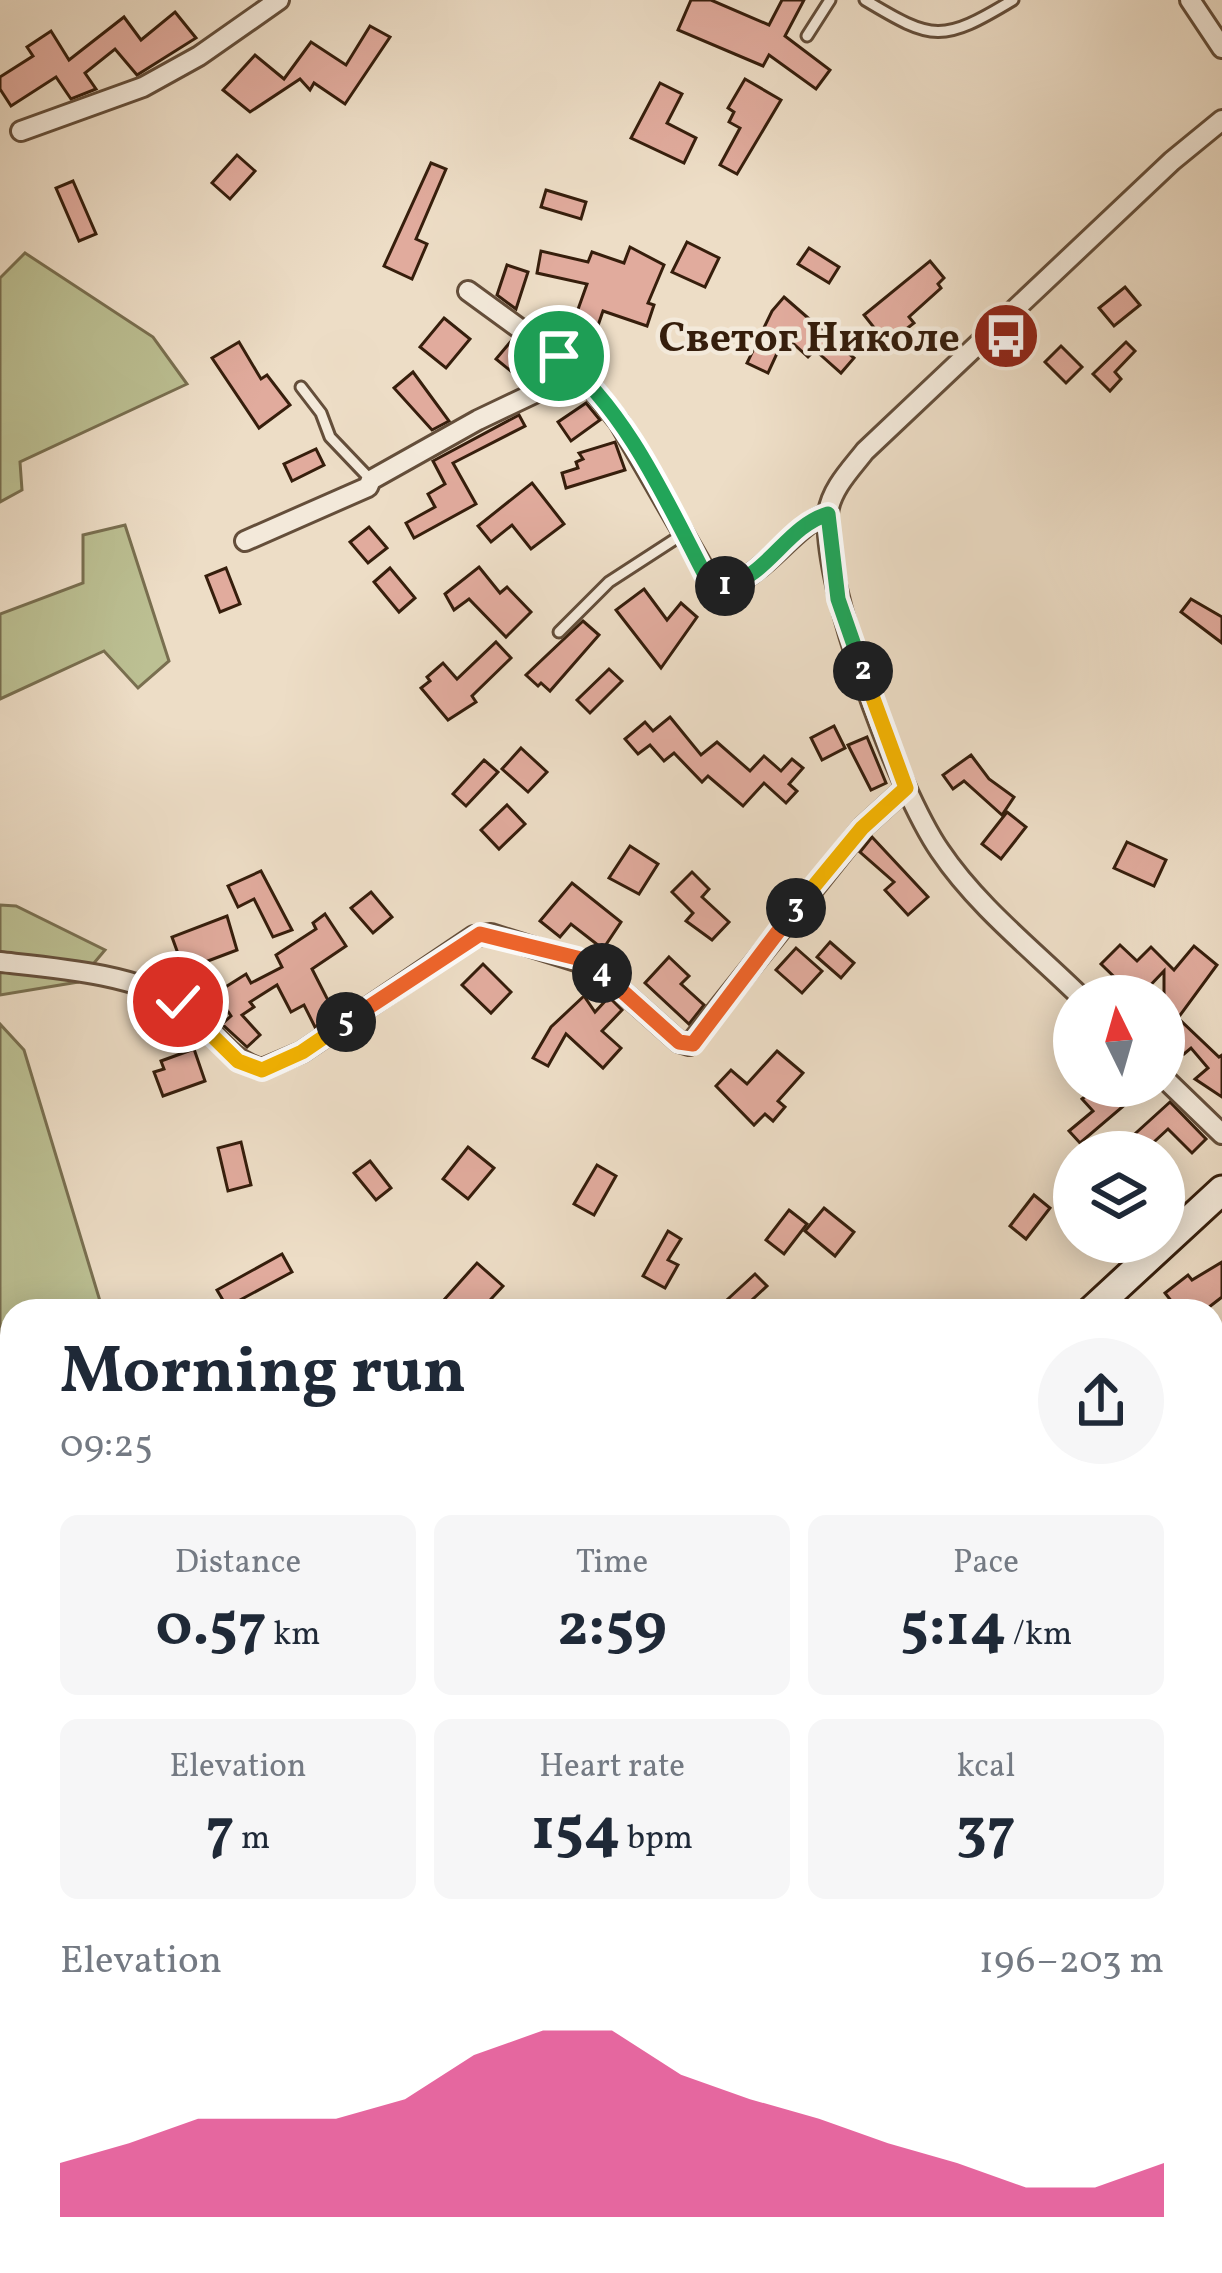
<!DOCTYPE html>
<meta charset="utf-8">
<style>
:root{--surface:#fff;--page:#f6f6f7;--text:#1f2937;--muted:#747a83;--accent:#db2777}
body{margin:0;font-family:Vollkorn,serif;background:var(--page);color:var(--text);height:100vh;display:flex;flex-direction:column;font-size:45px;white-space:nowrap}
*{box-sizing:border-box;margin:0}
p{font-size:39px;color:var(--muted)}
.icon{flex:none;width:66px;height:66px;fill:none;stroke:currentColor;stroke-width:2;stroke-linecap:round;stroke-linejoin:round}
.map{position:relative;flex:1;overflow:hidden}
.sheet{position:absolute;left:0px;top:1299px;width:1224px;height:975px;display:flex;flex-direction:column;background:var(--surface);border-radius:36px 36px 0 0;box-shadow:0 6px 30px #0003}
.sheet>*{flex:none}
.needle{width:78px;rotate:355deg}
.fabs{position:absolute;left:1053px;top:975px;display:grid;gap:24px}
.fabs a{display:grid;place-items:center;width:132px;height:132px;border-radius:50%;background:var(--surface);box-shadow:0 6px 30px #0003;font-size:60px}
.pin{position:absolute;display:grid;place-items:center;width:102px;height:102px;color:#fff;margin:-51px;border:6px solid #fff;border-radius:50%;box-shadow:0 3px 12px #0007}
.km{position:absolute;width:60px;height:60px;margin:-30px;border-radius:50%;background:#222;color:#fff;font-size:33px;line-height:60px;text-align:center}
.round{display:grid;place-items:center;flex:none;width:126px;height:126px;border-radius:63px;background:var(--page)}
.head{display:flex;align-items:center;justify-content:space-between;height:204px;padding:0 60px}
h1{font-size:66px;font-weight:700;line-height:90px}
.figures{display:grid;grid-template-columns:repeat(3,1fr);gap:18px;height:204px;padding:12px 60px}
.figures div{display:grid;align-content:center;border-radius:18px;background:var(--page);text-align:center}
.figures b{font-size:60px;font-weight:700}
.figures small{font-size:33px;font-weight:400}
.figures p{font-size:33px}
.chart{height:336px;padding:24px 60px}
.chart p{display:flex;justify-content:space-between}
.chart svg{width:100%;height:216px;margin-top:12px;fill:var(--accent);opacity:.7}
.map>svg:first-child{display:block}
.green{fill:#bcc093;stroke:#796f50;stroke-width:3}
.building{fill:#e1ab9d;stroke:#361e0c;stroke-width:3}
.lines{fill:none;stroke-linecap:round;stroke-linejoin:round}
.lane-casing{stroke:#644e3a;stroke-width:15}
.street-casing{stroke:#644e3a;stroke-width:24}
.secondary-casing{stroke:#361e0c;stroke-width:33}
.lane{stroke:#f3e9da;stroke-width:9}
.street{stroke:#f3e9da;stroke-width:18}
.secondary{stroke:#f3e9da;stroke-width:27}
.split-1-casing{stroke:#fff;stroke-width:24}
.split-2-casing{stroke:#fff;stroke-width:24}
.split-3-casing{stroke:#fff;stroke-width:24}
.split-4-casing{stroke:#fff;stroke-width:24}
.split-5-casing{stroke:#fff;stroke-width:24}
.split-6-casing{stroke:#fff;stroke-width:24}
.split-1{stroke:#22a559;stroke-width:15}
.split-2{stroke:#22a559;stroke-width:15}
.split-3{stroke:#f5b400;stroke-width:15}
.split-4{stroke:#f0652b;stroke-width:15}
.split-5{stroke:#f0652b;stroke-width:15}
.split-6{stroke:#f5b400;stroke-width:15}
.labels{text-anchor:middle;stroke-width:9;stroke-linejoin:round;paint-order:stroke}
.poi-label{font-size:42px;font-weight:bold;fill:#361e0c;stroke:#f3e9da;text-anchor:end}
</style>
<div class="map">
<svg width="1222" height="2273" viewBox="0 0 1222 2273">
<rect width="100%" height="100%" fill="#edddc6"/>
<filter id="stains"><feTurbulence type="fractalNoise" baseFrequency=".00167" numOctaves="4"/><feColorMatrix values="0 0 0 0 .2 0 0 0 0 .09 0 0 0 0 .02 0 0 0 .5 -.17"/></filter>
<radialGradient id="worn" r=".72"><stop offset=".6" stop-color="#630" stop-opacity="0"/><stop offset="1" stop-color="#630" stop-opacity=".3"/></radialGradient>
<g class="green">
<path d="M25,253L153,337L187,384L20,462L22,490L0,502V278Z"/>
<path d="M125,525L169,661L138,688L104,651L0,699V614L83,583V535Z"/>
<path d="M0,905L16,906L105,950L78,982L0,995Z"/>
<path d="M0,1024L24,1050L103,1311H12V1622L0,1632Z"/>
</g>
<g class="building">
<path d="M691,0H711L769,25L782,0H804L785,36L830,70L816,89L769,55L763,66L678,30Z"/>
<path d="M175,12L196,38L137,75L115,49L85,73L96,89L71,99L56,77L11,106L0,89V77L33,56L27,47L51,31L69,60L124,17L141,40Z"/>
<path d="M370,26L390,37L345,104L314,83L310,90L300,79L250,112L223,90L255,55L284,79L311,42L346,65Z"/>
<path d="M745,79L781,100L737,174L720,165L740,128L729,122L734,112L728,108Z"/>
<path d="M660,83L682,94L667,123L696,138L684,163L631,138Z"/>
<path d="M237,155L255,171L230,199L212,183Z"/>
<path d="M431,163L446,169L416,239L427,244L412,279L384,266Z"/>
<path d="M73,181L96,234L79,241L56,188Z"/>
<path d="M546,190L586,202L581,219L541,207Z"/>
<path d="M687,242L719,258L705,287L672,272Z"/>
<path d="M630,247L664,265L648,303L654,305L647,326L603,311L594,337L571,329L587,284L537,273L541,251L588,262L592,252L624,263Z"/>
<path d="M809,248L839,267L829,283L798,264Z"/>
<path d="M930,261L944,278L938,284L941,288L909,317L914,323L887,344L864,315Z"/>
<path d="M507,265L528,272L516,309L497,295Z"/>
<path d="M1125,287L1140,305L1114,326L1099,308Z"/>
<path d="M784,297L854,358L841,373L815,350L808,357L785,336L768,373L747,363L772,311Z"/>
<path d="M444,318L470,339L446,368L420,347Z"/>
<path d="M512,340L534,356L517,376L496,359Z"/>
<path d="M239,342L261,379L267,375L290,405L259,428L212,358Z"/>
<path d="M1126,342L1135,351L1115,372L1121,379L1110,391L1093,374Z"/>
<path d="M1061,346L1082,367L1066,383L1045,362Z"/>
<path d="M413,372L449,421L432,430L394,388Z"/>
<path d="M586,403L600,420L571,441L558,422Z"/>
<path d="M519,415L525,426L453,463L476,504L414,538L406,523L435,507L428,494L445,484L433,461Z"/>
<path d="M615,442L625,470L566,488L562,473L578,468L576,462L583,459L579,453Z"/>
<path d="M316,449L324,465L292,481L284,464Z"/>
<path d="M532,483L564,524L531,549L512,525L491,542L478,526Z"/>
<path d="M369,527L387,548L368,563L350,542Z"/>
<path d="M479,567L500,593L507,587L531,612L506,637L469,599L454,610L445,594Z"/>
<path d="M226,568L240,604L220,612L206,576Z"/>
<path d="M390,568L415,598L399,612L374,582Z"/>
<path d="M644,589L667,620L681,603L697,617L661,668L616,610Z"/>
<path d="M1191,599L1222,617V643L1181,612Z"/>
<path d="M583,621L599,635L550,691L541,683L538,686L526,675Z"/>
<path d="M496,642L511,658L472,696L476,702L448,720L421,688L430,681L427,677L443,663L457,679Z"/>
<path d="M609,669L622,681L590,713L577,700Z"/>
<path d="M670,717L701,755L717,742L750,771L764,756L781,771L792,759L803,768L789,784L797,791L786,803L764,783L743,806L708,776L702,782L674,753L664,761L650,745L638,754L625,739L645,722L653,731Z"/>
<path d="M834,726L845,748L822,760L811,738Z"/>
<path d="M867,737L886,783L871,790L848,745Z"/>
<path d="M521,748L547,772L528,792L502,769Z"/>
<path d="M971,755L989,779L1014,797L1002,815L964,781L953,789L943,775Z"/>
<path d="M484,760L498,772L466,806L453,794Z"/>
<path d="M507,805L525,824L499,849L481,830Z"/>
<path d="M1007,812L1026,827L1001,859L982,844Z"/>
<path d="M872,837L928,897L908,915L885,890L894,882L860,852Z"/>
<path d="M1127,842L1166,860L1154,886L1114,868Z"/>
<path d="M630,846L658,864L639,894L609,878Z"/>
<path d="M261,871L292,930L273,937L254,899L238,907L228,886Z"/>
<path d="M692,872L709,889L702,897L729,922L712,940L686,921L693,913L672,892Z"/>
<path d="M572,883L621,922L603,949L571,924L560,937L540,921Z"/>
<path d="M371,892L392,917L373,933L351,908Z"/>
<path d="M325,914L346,946L312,969L335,1014L315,1027L304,1005L291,1012L277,985L250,1002L254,1007L242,1015L260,1035L247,1047L222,1024L231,1016L216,993L246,974L251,983L282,967L276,955L316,929L313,923Z"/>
<path d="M227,916L237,950L184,970L172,937Z"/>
<path d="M830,942L854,963L841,978L817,957Z"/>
<path d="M1120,945L1137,961L1151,947L1174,970L1194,946L1217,965L1178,1018L1219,1057L1222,1055V1097L1195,1079L1208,1068L1191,1048L1184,1054L1164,1035V971L1140,996H1134L1101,964Z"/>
<path d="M796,948L822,971L802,993L776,970Z"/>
<path d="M669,957L689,976L681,984L704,1005L689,1024L645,983Z"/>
<path d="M483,964L511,992L491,1013L462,985Z"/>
<path d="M584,996L595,1012L609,997L622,1010L602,1031L621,1048L603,1068L566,1034L548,1066L533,1058L551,1027Z"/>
<path d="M194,1049L205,1081L163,1096L154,1072L164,1069L161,1061Z"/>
<path d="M777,1051L803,1073L778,1101L785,1107L773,1121L765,1114L754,1125L716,1086L731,1070L747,1084Z"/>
<path d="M1098,1086H1147L1080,1143L1069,1131L1093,1111L1082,1099Z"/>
<path d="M1170,1102L1206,1139L1192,1153L1168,1129L1143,1152H1115Z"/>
<path d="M241,1142L251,1185L228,1191L218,1148Z"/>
<path d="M468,1147L494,1168L468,1199L443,1179Z"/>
<path d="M370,1161L391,1188L376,1200L354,1173Z"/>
<path d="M597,1165L616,1176L594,1215L574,1204Z"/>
<path d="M1034,1195L1050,1208L1026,1239L1010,1226Z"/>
<path d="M824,1208L854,1232L835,1256L805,1231Z"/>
<path d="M789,1210L807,1224L784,1254L766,1240Z"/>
<path d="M668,1231L681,1239L668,1260L678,1265L665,1288L643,1276Z"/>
<path d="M282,1254L292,1272L227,1307L217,1290Z"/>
<path d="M1222,1262V1297L1204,1311H1179L1165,1293L1188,1275L1192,1280Z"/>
<path d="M477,1263L503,1286L480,1311H434Z"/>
<path d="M755,1274L767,1286L740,1311H715Z"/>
</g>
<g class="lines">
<g class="lane-casing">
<g id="lane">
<path d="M865,0C933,41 942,43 1013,0"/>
<path d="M807,36L830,0"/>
<path d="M301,387L321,413L330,437L371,480"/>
<path d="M559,632L609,582L683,534"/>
</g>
</g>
<g class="street-casing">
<g id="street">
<path d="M1190,0L1222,48"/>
<path d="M21,131L143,87L199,56L279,0"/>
<path d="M468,291L579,372L619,422L711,581C751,600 789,525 828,514"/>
<path d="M245,541L368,487L371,480L478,420L579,372"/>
<path d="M0,962C55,968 136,974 183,1005C212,1025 226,1060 262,1069L302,1052L474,936L491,934L595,967L679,1042L689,1045L862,828L906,788"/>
<path d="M1080,996C1033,950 977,906 940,851C898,790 821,585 828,513C831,489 851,469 865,451L1172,161L1222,120"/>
<path d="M1164,1078L1222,1134"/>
<path d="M1212,1669L1222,1667"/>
<path d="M186,2262L193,2273"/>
<path d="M417,2262L425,2273"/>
<path d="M1203,2262L1207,2273"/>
<path d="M337,2273L350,2262"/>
<path d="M558,2273L571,2262"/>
</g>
</g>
<g class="secondary-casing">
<g id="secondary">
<path d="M1091,1311L1222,1190"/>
<path d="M0,2211L12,2201"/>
</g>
</g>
<use href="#lane" class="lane"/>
<use href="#street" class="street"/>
<use href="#secondary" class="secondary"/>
</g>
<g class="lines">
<g class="split-1-casing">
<path id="split-1" d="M559,356C626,410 666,500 705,575L725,586"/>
</g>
<g class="split-2-casing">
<path id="split-2" d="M725,586C767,577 787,526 828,514L838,599L863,671"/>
</g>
<g class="split-3-casing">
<path id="split-3" d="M796,908L862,828L906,788L863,671"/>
</g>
<g class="split-4-casing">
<path id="split-4" d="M602,973L679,1042L693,1044L796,908"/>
</g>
<g class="split-5-casing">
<path id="split-5" d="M346,1022L480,934L577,958L602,973"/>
</g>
<g class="split-6-casing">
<path id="split-6" d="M178,1002L238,1061L262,1070L302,1052L346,1022"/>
</g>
<use href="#split-1" class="split-1"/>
<use href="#split-2" class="split-2"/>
<use href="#split-3" class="split-3"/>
<use href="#split-4" class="split-4"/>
<use href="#split-5" class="split-5"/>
<use href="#split-6" class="split-6"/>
</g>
<defs>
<g id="bus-disc" transform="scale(3.45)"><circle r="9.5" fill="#8f2418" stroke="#f3e9da"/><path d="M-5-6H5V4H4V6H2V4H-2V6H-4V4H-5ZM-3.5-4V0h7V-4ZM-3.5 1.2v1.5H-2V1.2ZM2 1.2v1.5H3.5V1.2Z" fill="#fff"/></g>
</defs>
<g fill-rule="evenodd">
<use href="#bus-disc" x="1006" y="336"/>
</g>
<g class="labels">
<g class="poi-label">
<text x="960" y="351">Светог Николе</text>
</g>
</g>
<rect width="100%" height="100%" filter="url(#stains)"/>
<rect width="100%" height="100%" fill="url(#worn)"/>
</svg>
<div class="fabs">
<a><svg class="needle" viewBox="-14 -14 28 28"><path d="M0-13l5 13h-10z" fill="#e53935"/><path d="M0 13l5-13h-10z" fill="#747a83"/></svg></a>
<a><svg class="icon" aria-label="layers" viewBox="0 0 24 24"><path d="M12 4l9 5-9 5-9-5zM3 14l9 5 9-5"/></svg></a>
</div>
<div class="pin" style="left:559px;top:356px;background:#1e9e55"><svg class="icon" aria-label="arrive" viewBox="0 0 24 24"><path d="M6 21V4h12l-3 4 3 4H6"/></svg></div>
<div class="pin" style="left:178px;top:1002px;background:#d93025"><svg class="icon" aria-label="check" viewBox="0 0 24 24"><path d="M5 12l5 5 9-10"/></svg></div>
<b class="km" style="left:725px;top:586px">1</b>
<b class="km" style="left:863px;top:671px">2</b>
<b class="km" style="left:796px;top:908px">3</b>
<b class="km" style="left:602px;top:973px">4</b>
<b class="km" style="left:346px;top:1022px">5</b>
<section class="sheet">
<div class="head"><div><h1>Morning run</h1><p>09:25</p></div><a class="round"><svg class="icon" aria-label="share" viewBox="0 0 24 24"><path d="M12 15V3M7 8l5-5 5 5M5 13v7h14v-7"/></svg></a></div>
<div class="figures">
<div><p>Distance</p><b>0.57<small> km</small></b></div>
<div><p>Time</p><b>2:59</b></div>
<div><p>Pace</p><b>5:14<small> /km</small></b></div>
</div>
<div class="figures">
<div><p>Elevation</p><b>7<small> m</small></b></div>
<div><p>Heart rate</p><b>154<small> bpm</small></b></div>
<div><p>kcal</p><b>37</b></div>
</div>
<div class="chart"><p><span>Elevation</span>196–203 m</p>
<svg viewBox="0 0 160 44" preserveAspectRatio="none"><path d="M0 44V33L10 29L20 24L30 24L40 24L50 20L60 11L70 6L80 6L90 15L100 20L110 24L120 29L130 33L140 38L150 38L160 33V44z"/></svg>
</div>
</section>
</div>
